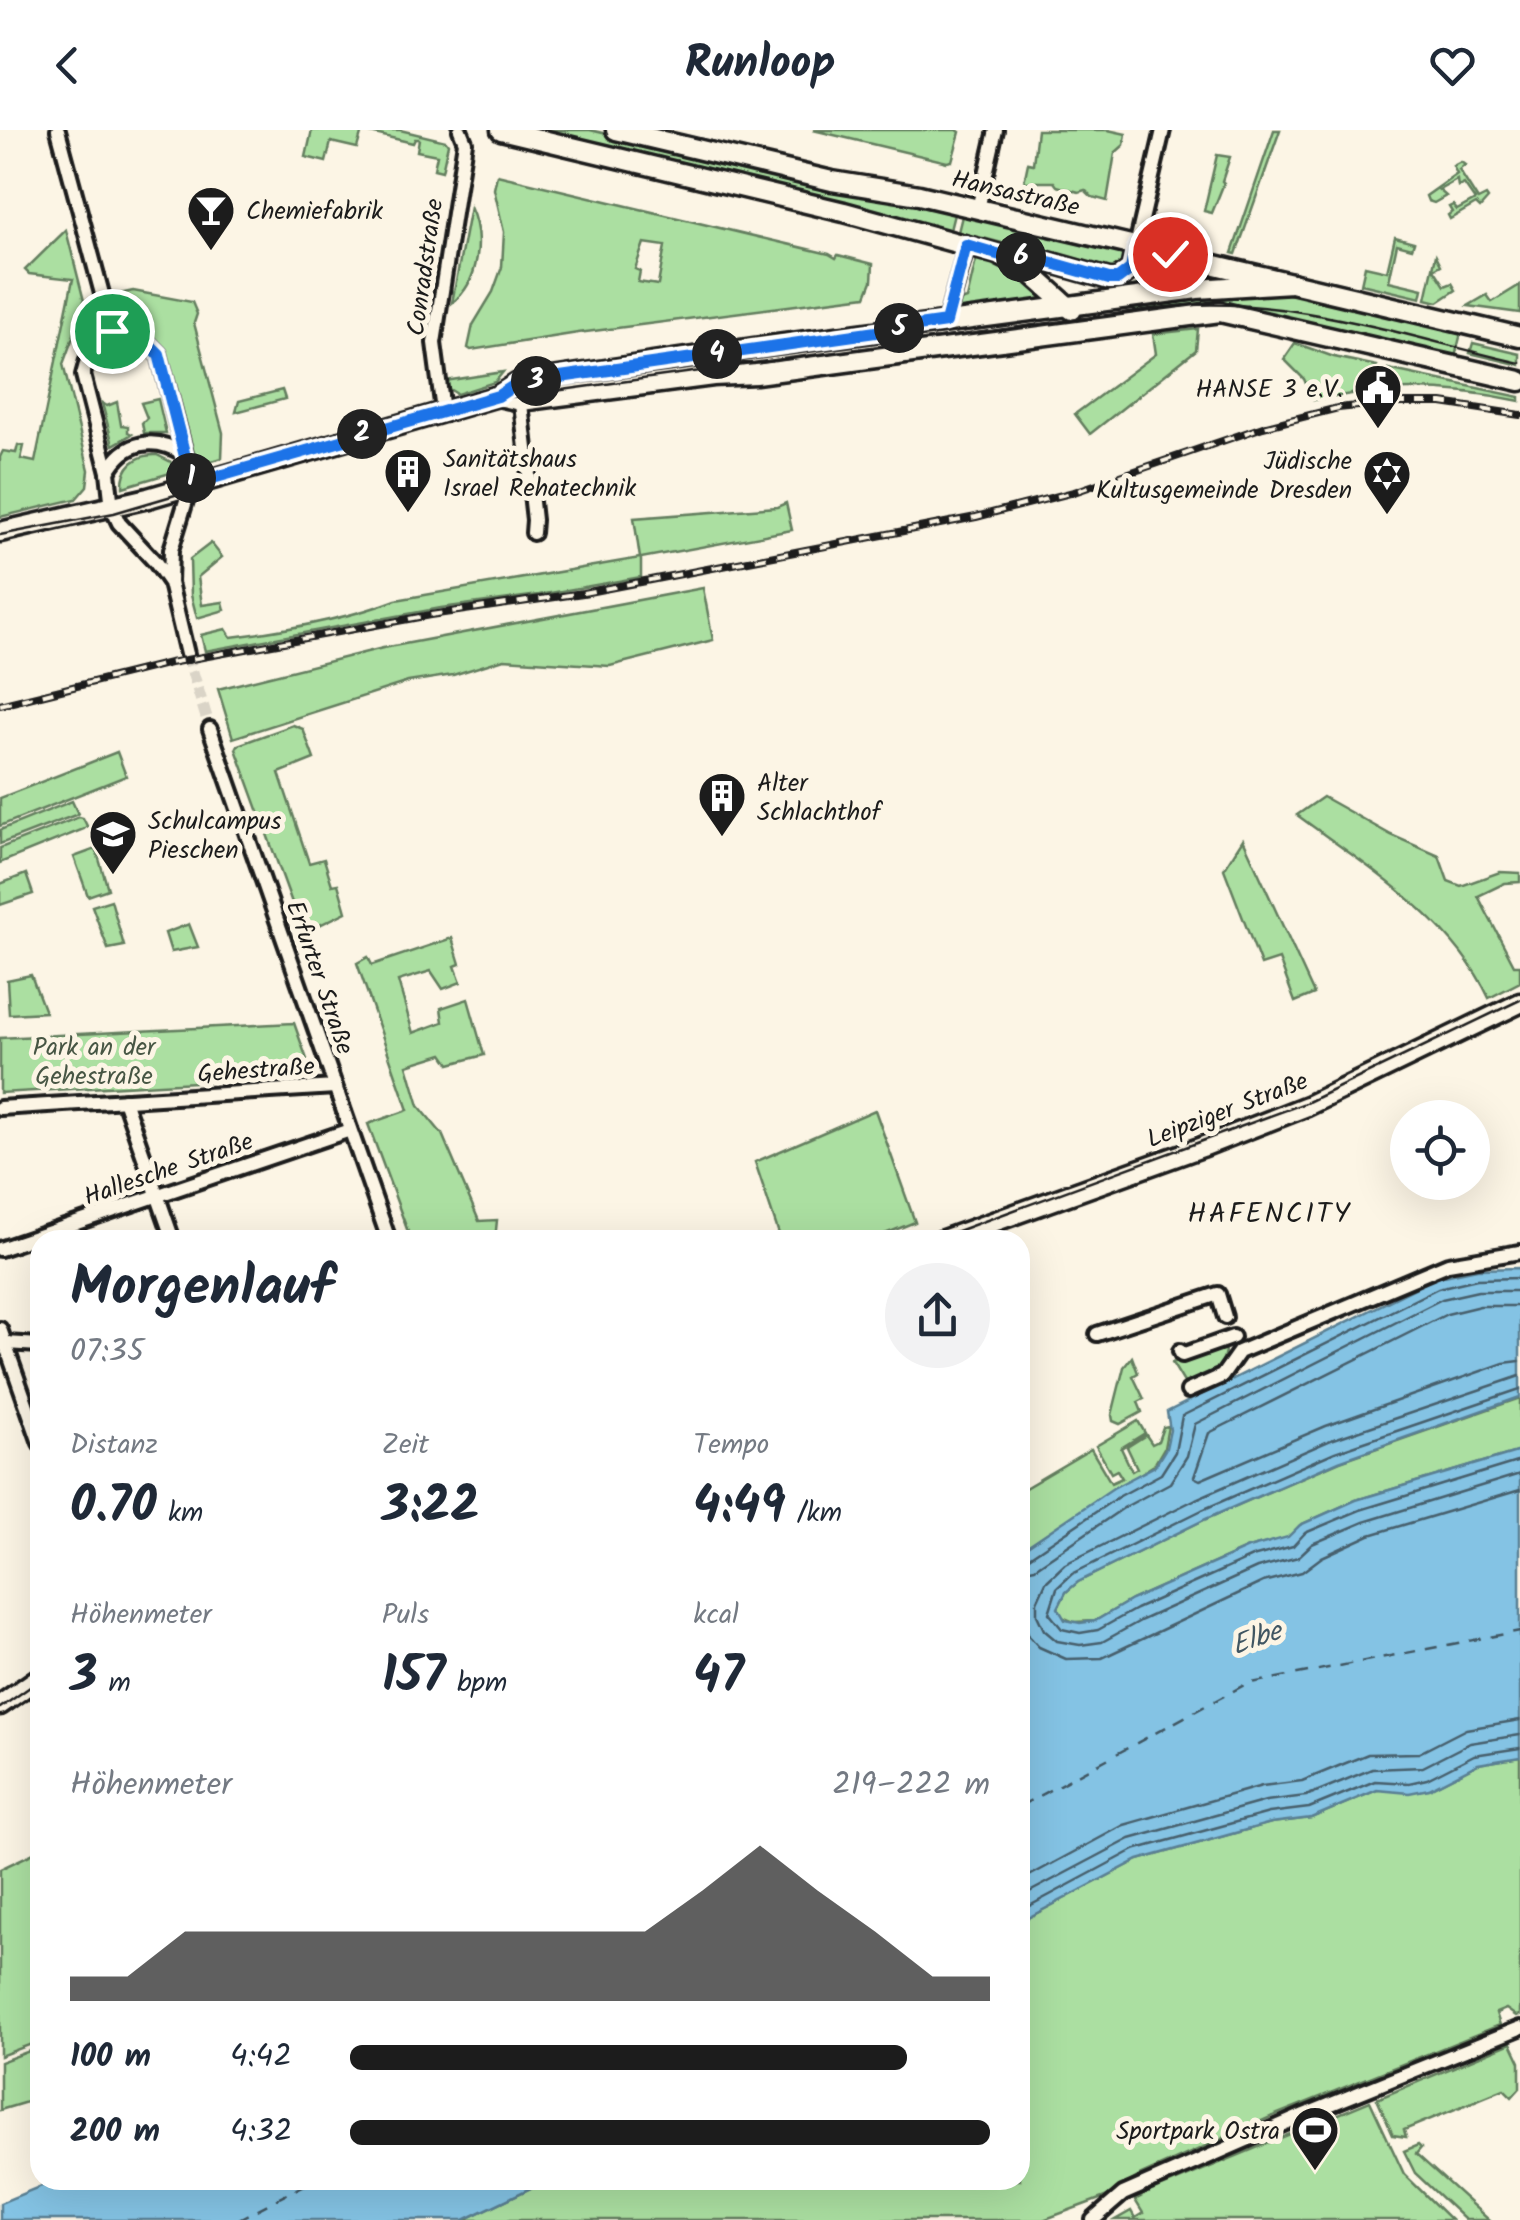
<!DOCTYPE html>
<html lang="de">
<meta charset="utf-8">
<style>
:root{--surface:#fff;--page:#f2f2f3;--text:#1f2937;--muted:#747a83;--accent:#1c1c1c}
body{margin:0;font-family:Kalam,sans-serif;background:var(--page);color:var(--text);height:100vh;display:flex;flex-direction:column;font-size:38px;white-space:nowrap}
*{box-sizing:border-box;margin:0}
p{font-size:32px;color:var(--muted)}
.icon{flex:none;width:55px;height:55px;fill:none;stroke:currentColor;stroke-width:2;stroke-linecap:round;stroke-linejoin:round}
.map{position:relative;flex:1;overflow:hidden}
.details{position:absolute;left:30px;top:1100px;width:1000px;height:960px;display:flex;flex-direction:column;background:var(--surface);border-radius:30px;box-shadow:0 10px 40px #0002}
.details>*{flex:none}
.tools{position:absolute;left:1390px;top:970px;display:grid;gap:20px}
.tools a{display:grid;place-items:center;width:100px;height:100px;border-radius:50%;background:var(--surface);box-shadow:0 10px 40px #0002;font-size:50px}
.pin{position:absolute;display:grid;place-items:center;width:85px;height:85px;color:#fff;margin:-42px;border:5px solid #fff;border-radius:50%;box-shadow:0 2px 10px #0007}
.km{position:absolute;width:50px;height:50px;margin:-25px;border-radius:50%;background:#222;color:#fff;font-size:28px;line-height:50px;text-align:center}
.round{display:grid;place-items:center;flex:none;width:105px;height:105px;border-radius:52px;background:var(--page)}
.head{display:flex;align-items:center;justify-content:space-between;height:170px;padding:0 40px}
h1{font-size:55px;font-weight:700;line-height:75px}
.stats{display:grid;grid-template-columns:repeat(3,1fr);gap:15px;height:170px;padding:10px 40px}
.stats div{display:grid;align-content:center}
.stats b{font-size:50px;font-weight:700}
.stats small{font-size:28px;font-weight:400}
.stats p{font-size:28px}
.chart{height:280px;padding:20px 40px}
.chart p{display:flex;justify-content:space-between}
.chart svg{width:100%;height:180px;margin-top:10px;fill:var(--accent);opacity:.7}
ul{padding:0 40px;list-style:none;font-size:32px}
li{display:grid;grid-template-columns:160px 120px 1fr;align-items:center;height:75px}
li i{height:25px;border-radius:12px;background:var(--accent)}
header{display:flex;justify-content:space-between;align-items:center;height:130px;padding:0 40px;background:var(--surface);font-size:45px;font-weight:700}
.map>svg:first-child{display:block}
.green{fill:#abdfa1;stroke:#647e5e;stroke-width:2.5;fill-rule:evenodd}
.water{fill:#84c3e4;stroke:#5a8094;stroke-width:2.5}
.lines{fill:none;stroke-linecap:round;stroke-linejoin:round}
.shore{stroke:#465f6c;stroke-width:2.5}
.ferry{stroke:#405662;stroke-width:2.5;stroke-dasharray:12 10;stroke-linecap:butt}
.minor-tunnel{stroke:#dad4c7;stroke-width:12;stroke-dasharray:12 6;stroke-linecap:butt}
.minor-casing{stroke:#1c1c1c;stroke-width:20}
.major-casing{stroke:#1c1c1c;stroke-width:25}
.minor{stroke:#fcf5e5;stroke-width:12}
.major{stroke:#fcf5e5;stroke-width:18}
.tram{stroke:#1c1c1c;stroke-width:2.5}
.rail-casing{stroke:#1c1c1c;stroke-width:8}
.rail{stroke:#fcf5e5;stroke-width:4;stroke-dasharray:11;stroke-linecap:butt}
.route-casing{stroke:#fff;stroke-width:20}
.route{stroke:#1a73e8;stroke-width:12}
.labels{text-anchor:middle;stroke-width:10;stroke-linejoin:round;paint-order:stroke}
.street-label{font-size:25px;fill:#1c1c1c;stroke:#fcf5e5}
.poi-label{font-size:25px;fill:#1c1c1c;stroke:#fcf5e5;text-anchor:start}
.park-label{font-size:25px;fill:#475644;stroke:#fcf5e5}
.neighbourhood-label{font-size:28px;letter-spacing:2.5px;fill:#1c1c1c;stroke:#fcf5e5}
.water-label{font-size:28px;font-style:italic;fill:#405662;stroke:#fcf5e5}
</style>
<header><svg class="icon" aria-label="back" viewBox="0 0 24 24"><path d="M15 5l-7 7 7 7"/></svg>Runloop<svg class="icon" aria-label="heart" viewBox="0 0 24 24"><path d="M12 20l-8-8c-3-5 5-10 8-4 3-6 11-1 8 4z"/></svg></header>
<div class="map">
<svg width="1520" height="2090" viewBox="0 0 1520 2090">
<rect width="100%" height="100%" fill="#fcf5e5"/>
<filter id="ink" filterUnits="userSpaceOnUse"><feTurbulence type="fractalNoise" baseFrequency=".01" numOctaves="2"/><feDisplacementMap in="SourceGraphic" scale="20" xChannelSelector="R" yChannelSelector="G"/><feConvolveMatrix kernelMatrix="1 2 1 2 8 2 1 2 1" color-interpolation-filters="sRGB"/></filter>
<g filter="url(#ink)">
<g class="green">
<path d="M312,0H400L446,11L448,14L442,41L434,39L437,25L417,21L419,9H415L413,13L362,1L357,18L331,12L326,32L306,27Z"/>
<path d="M532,0H590L831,57L955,80L949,104Z"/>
<path d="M813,0H957L960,2L952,31L947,32Z"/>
<path d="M1037,0H1108L1126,4L1124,15L1115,23L1107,71L1092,67L1085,60L1079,62L1057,56L1054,52H1024L1028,33L1033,34Z"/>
<path d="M1274,0H1280L1236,124L1232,123Z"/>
<path d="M1217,25L1230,27L1222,51L1224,53L1212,83L1204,81Z"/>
<path d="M1461,32L1465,35L1459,40L1478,70L1486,66L1488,69L1480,78L1476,74L1450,89L1448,85L1452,82L1449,77L1453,75L1457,80L1475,70L1464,54L1458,57L1457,50L1439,60L1446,66L1434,73L1428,71L1426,66L1457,44L1453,36Z"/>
<path d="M497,45L829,124L836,128L838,125L873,134L872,151L866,166L578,203L471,220L468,218L473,195L493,162L502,137L504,102L494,59ZM644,113L665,116L658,155L638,152L640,141L635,139Z"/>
<path d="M470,77C484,106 480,152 452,173Z"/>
<path d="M963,82L1125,121L1128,129L1117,143L983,108L957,106Z"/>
<path d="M66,100L85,175L63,234L89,340L87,356L76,369L0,387V327L3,321L16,323L18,315L24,316L21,329L35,332L73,149L29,144L25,140Z"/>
<path d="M1395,107L1414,112L1412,118L1397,114L1389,151L1423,159L1421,168L1361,154L1365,136L1387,141Z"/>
<path d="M970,123C1003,133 1024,147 1050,171L956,184L958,172L967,169L976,130L969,127Z"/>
<path d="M1436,125L1441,135L1434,139L1445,156L1452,153L1456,160L1438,172L1426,169Z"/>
<path d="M1156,127L1233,145L1232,148L1115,165V161L1141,154Z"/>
<path d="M1520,155V183L1468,176L1487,165L1492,172Z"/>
<path d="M1271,157L1462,199L1455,227L1276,186L1135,185L1133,174Z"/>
<path d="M133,161L192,172L197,184L194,193L223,303L222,328L196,336L166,225L147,201L118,182L124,179L120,164Z"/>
<path d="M1198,199L1196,220L1090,304L1075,284L1156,224L1153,204Z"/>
<path d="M1295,213L1334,227L1377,236L1371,261L1313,270L1304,249L1284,229Z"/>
<path d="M1473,213L1520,224V235L1470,223Z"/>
<path d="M1388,239L1520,267V271C1473,261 1429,257 1383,260Z"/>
<path d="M503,242L495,252L457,264L449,259L445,251Z"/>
<path d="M282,260L285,269L236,282L239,271Z"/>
<path d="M158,269L166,303H144L142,293L147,288L141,273Z"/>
<path d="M117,272L121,295L128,296V302L132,304L113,315L102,273L107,276Z"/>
<path d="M157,325L171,332L177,341L123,357C122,336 137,324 157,325Z"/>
<path d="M786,373L792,400L641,428V447L539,465L441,478L205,521L201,505L226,499L231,507C286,500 344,490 396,470L640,428L634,388L777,377Z"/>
<path d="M211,413L222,427L198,447L202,475L223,472L225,480L197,488L191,465L190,429Z"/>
<path d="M703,458L713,510L610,536L504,529L453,545L408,552L233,608L218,559L383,518Z"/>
<path d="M293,595L303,599L314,629L279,643L309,733L324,729L332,755L338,754L346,782L303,803L236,619L238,615Z"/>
<path d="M117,622L126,646L0,696V668Z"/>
<path d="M1323,667L1391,705L1439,726L1448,751L1461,756L1500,742L1520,743V752L1505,753L1478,766L1514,835H1520V852L1489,868C1452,788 1366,736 1297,685Z"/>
<path d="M72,671L78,684L0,714V700Z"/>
<path d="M79,687L83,688L87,696L84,699L0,733V718Z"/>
<path d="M1243,709L1314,864L1295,872L1279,829L1261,835L1224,739Z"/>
<path d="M96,719L108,759L88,766L74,727Z"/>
<path d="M26,744L33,764L0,775V754Z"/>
<path d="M111,770L124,816L108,819L92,776Z"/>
<path d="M189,794L198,817L171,822L165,803Z"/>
<path d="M452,808L460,834L455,836L461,852L443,859L431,841L398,851L413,903L443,892L441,878L468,869L484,925L450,934L443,924L407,935L419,976L442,1004L479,1091L497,1090L495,1110H411L368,994L408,980L357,833L368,827L372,835Z"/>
<path d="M31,845L45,882L9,884L7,850Z"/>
<path d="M294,893L309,935L302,946L0,963V908Z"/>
<path d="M875,980L915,1092L870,1110H781L755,1032Z"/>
<path d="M1225,1215C1226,1242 1207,1246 1186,1256L1172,1233Z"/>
<path d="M1132,1227L1138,1243L1133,1246L1144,1269L1138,1272L1142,1282L1120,1294L1113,1291L1112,1285L1124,1237Z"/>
<path d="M1520,1268V1321L1356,1370L1300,1395L1288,1408L1248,1418L1131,1470L1095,1491L1074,1492L1062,1487L1058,1478L1066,1462L1078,1452L1206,1389L1340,1331Z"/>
<path d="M1138,1291L1145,1303L1121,1318L1132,1341L1137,1338L1127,1317L1146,1305L1152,1314L1158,1311L1163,1297L1168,1296L1164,1318L1154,1335L1020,1421V1361L1091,1319L1111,1353L1122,1348L1117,1340L1111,1343L1096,1316Z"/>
<path d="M1520,1627V1885L1516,1886L1506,1879L1496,1883L1500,1895L1273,1986L1141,2045L1105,2067L1043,2090H464L547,2050H1020V1792L1138,1730L1271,1693L1311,1688L1377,1660L1429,1659L1478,1634Z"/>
<path d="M40,1720V1911L0,1926V1739Z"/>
<path d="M1511,1913L1520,1932V1958L1512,1967L1504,1959L1404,2000L1406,2007L1393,2005L1377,1969Z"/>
<path d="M40,1917V1968L0,1980V1932Z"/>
<path d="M1370,1971L1404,2044L1451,2090H1115L1131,2081L1135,2088L1143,2083L1135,2070L1152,2061Z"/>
<path d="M1418,2015L1421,2018L1416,2024L1489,2090H1465L1415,2043L1404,2021Z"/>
</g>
<g class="water">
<path d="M1520,1138V1267L1339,1331L1206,1389L1078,1452L1066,1462L1058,1478L1065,1490L1080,1493L1095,1491L1131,1470L1248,1418L1288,1407L1300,1395L1356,1370L1520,1321V1627L1478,1634L1429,1659L1409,1663L1377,1660L1311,1688L1271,1693L1138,1730L1020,1792V1421L1113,1358L1155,1336L1166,1318L1170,1300L1167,1282L1435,1148L1477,1139Z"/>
<path d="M56,2050H547L464,2090H0V2073Z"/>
</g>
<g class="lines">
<g class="shore">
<path d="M1520,1176H1480L1447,1184L1209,1303L1194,1347L1200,1350L1326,1296L1504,1233L1520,1231"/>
<path d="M1520,1246L1331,1310L1196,1369L1065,1434L1046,1452L1037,1472V1485L1044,1500L1057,1511L1080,1515L1102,1512L1142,1490L1257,1438L1298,1427L1312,1414L1364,1392L1520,1344"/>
<path d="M1520,1259L1335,1322L1202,1380L1072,1444L1057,1458L1049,1483L1062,1499L1080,1503L1098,1500L1136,1479L1252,1427L1293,1416L1305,1403L1360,1380L1520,1331"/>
<path d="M1020,1429L1029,1427L1118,1367L1161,1344L1175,1322L1182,1286L1438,1158L1477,1149L1520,1148"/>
<path d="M1020,1441L1035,1438L1125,1377L1170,1353L1187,1326L1195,1294L1442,1169L1478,1161H1520"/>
<path d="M1020,1457L1025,1461L1022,1488L1029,1506L1039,1517L1066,1529L1102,1528L1263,1452L1302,1442L1322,1427L1370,1405L1520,1360"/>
<path d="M1020,1751L1124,1695L1262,1656L1302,1651L1368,1624L1419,1623L1466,1599L1520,1590"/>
<path d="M1020,1767L1130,1709L1266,1671L1306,1666L1372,1639L1423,1637L1470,1613L1520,1605"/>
<path d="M1020,1781L1134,1720L1269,1683L1309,1678L1375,1651L1409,1653L1427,1649L1474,1625L1520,1618"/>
</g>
<g class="ferry">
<path d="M1020,1676L1246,1554L1520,1501"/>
<path d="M237,2090L314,2050"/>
</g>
<path class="minor-tunnel" d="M187,524L210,599"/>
<g class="minor-casing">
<g id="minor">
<path d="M58,0L112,201"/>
<path d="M978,79L996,0"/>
<path d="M1136,116L1163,0"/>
<path d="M946,192L967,115"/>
<path d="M520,265L534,390L533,403"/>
<path d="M443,281L434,213L465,12L460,0"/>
<path d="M108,342C125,310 155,306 184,324"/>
<path d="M170,453L156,433L119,393L112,378L108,342L83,245L90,219L100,206L112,201L139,204L159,224L192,351L171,420L170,453L187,524"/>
<path d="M210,599L389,1110"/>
<path d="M124,970L173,1110"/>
<path d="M0,978L335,957"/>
<path d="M0,1119L350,1000"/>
<path d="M0,1199L40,1313"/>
<path d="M1097,1204L1218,1164L1225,1187"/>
<path d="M5,1213L40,1215"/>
<path d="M1180,1221L1182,1225L1233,1207"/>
<path d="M1188,1261L1222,1246L1239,1222L1448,1134L1520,1122"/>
<path d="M1093,2090L1123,2064L1304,1985L1520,1898"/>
</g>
</g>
<g class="major-casing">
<g id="major">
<path d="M501,0L844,82L997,124L1025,138L1072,180"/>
<path d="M616,0L832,51L919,65L1520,207"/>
<path d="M1010,127H1031L1109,149H1118L1131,139L1136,116"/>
<path d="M498,266L521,271L713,246L756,244L1220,182L1520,251"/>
<path d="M0,402L148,368L498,266L518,253L753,218L1197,159L1292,153"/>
<path d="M943,1110L1202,1017L1307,976L1520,873"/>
<path d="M0,1575L40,1547"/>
</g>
</g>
<use href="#minor" class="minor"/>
<use href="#major" class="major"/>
<g class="tram">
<path d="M0,405L114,383L504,268L1166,177C1287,164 1403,206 1520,233"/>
<path d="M933,1110L1308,972L1520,870"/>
<path d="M0,1578L40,1550"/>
</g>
<g class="rail-casing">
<path id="rail" d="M0,575L170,533L430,485L583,463L976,387L1074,362L1263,297L1338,278L1388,273H1442L1520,285"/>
</g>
<use href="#rail" class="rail"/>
</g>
</g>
<g class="lines" filter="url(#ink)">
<g class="route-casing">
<path id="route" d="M112,201L139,204L159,224L192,354L498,266L518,253L946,192L966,115L1004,126L1031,127L1109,149H1118L1131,139L1136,116L1170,124"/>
</g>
<use href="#route" class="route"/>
</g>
<defs>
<g id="bar-pin" transform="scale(2.5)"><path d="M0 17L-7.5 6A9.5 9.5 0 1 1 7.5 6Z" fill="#1c1c1c" stroke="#fcf5e5"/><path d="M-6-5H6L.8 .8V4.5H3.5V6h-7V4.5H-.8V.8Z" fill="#fff"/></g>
<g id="civic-pin" transform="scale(2.5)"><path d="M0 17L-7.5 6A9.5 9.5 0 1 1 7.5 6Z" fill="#1c1c1c" stroke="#fcf5e5"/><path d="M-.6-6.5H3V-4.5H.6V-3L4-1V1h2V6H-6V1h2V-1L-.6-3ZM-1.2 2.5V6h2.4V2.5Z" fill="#fff"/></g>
<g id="building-pin" transform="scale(2.5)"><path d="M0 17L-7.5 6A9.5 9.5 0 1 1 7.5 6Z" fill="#1c1c1c" stroke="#fcf5e5"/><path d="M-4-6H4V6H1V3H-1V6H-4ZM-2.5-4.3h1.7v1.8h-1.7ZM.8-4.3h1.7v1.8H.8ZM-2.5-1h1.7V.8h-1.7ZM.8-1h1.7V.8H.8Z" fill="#fff"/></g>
<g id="synagogue-pin" transform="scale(2.5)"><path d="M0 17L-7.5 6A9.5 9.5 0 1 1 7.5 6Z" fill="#1c1c1c" stroke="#fcf5e5"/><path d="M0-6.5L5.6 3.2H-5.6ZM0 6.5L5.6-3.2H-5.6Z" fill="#fff"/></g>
<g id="school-pin" transform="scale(2.5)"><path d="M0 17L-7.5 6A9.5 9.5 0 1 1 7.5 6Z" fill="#1c1c1c" stroke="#fcf5e5"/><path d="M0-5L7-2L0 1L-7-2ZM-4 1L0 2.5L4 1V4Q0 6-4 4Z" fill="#fff"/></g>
<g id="stadium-pin" transform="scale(2.5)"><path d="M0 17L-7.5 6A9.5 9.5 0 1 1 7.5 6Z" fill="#1c1c1c" stroke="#fcf5e5"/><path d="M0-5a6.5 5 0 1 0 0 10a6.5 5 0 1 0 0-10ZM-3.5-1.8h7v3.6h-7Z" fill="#fff"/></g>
</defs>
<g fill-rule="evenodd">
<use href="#bar-pin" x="211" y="80"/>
<use href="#civic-pin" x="1378" y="258"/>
<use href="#building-pin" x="408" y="342"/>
<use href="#synagogue-pin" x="1387" y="344"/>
<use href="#building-pin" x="722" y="666"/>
<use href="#school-pin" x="113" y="704"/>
<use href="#stadium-pin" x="1315" y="2000"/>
</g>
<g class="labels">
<g class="street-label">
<text transform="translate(1016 62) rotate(13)" y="9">Hansastraße</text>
<text transform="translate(424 137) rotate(-82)" y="9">Conradstraße</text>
<text transform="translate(321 847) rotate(71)" y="9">Erfurter Straße</text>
<text transform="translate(256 939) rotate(-4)" y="9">Gehestraße</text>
<text transform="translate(1227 979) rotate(-21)" y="9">Leipziger Straße</text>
<text transform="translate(168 1038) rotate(-19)" y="9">Hallesche Straße</text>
</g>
<g class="poi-label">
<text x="246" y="89">Chemiefabrik</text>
<text x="1343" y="267" text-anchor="end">HANSE 3 e.V.</text>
<text x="443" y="337">Sanitätshaus<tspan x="443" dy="29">Israel Rehatechnik</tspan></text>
<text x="1352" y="339" text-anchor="end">Jüdische<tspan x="1352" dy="29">Kultusgemeinde Dresden</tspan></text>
<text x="757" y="661">Alter<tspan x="757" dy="29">Schlachthof</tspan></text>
<text x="148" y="699">Schulcampus<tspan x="148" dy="29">Pieschen</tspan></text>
<text x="1280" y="2009" text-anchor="end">Sportpark Ostra</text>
</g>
<g class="park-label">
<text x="94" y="925">Park an der<tspan x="94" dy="29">Gehestraße</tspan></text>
</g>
<g class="neighbourhood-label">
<text x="1270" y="1092">HAFENCITY</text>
</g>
<g class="water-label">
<text transform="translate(1256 1507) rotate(-19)" y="10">Elbe</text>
</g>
</g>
</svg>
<div class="tools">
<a><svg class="icon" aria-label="locate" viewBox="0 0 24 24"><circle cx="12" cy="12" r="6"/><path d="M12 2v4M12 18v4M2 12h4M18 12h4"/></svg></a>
</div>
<div class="pin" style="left:112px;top:201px;background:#1e9e55"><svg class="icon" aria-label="arrive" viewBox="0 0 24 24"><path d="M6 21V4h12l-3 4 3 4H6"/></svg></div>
<div class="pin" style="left:1170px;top:124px;background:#d93025"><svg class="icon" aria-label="check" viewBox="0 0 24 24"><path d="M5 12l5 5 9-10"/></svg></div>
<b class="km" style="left:191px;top:348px">1</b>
<b class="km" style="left:362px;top:304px">2</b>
<b class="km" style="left:536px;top:251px">3</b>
<b class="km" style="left:717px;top:224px">4</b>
<b class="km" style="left:899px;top:198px">5</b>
<b class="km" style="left:1021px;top:127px">6</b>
<section class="details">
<div class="head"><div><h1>Morgenlauf</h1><p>07:35</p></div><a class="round"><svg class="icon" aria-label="share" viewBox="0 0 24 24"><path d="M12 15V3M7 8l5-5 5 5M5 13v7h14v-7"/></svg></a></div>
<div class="stats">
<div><p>Distanz</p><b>0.70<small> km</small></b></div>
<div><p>Zeit</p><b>3:22</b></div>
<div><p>Tempo</p><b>4:49<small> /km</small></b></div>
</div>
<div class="stats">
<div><p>Höhenmeter</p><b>3<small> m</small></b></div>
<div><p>Puls</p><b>157<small> bpm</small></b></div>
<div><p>kcal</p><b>47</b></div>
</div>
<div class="chart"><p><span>Höhenmeter</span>219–222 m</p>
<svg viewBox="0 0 160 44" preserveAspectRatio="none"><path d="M0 44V38L10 38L20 27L30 27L40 27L50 27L60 27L70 27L80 27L90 27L100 27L110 17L120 6L130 17L140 27L150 38L160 38V44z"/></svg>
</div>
<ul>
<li><b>100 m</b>4:42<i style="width:87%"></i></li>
<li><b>200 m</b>4:32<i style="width:100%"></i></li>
</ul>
</section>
</div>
